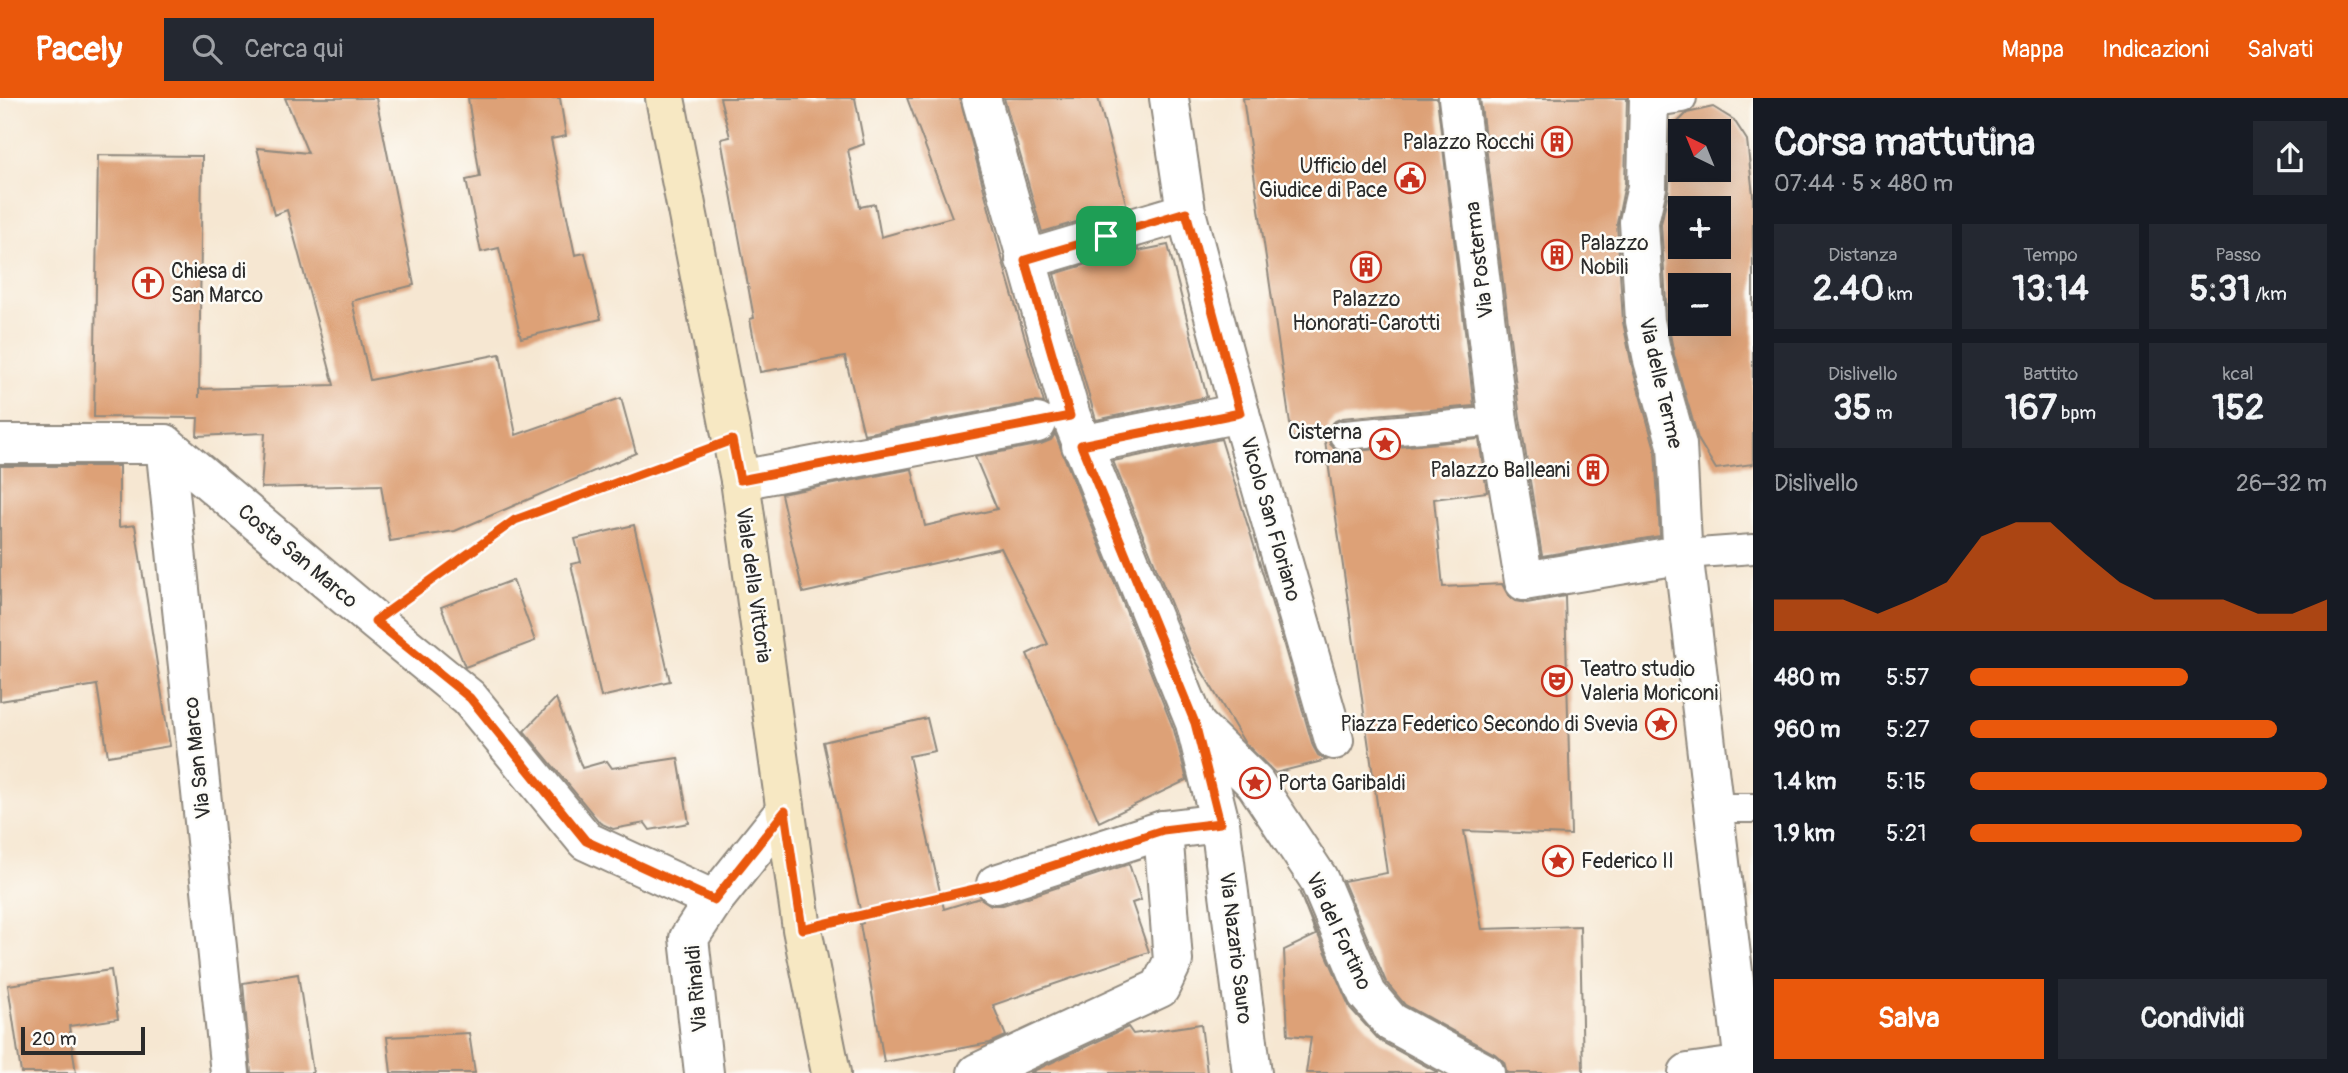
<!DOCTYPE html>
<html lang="it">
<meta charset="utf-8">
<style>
:root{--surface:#171b24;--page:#242831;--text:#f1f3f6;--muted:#9ea1a6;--accent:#ea580c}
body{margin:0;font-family:Pangolin,sans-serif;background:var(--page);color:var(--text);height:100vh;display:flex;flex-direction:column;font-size:26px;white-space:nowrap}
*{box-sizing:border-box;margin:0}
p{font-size:23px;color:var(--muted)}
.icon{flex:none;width:38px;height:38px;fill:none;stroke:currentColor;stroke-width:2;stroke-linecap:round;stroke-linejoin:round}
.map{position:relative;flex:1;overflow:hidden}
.sheet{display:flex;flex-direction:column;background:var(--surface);width:595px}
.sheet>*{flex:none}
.needle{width:46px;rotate:317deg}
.fabs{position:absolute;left:1668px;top:21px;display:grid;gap:14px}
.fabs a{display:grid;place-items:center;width:63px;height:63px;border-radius:0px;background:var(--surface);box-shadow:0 7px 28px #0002;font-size:35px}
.scale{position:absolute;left:21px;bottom:18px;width:124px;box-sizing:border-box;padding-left:7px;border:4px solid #2b2b2b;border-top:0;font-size:19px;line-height:24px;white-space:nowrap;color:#2b2b2b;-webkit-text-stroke:5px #fdfcf7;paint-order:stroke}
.pin{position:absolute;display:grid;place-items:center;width:60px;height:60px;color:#fff;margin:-30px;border-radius:14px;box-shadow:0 4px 10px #0006}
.round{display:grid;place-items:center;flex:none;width:74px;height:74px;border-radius:0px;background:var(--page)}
.headline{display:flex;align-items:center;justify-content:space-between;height:119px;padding:0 21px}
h1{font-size:38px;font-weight:700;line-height:52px}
.figures{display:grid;grid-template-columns:repeat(3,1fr);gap:10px;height:119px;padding:7px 21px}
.figures div{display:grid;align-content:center;border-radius:0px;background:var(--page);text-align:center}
.figures b{font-size:35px;font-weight:700}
.figures small{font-size:19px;font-weight:400}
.figures p{font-size:19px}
.chart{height:196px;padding:14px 21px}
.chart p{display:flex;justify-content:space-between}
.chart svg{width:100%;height:126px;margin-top:7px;fill:var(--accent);opacity:.7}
.action{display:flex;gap:14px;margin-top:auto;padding:14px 21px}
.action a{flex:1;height:80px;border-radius:0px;background:var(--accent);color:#fff;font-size:28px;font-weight:700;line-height:80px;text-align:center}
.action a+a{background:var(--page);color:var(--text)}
ul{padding:0 21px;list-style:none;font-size:23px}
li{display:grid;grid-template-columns:112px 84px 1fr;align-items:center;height:52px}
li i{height:18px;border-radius:9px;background:var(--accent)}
header{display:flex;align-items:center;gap:42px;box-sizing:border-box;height:98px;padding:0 35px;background:var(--accent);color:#fff}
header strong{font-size:33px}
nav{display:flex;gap:38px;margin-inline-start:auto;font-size:24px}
.search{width:490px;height:63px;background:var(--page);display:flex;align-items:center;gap:18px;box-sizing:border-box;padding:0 24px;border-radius:0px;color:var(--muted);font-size:26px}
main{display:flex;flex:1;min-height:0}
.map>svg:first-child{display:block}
.building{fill:#dda177;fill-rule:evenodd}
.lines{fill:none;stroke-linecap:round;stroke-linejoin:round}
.pedestrian-casing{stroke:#90897e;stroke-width:32}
.minor-casing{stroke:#90897e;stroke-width:42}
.tertiary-casing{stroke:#90897e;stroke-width:42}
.secondary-casing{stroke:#90897e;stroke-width:42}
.path{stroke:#90897e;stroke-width:4.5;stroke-dasharray:2 5;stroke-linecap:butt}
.pedestrian{stroke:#fff;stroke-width:28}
.minor{stroke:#fff;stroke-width:38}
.tertiary{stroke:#fff;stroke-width:38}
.secondary{stroke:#f7e8c3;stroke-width:38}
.route-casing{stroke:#fff;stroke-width:14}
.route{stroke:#ea580c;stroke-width:9}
.labels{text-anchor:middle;stroke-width:5;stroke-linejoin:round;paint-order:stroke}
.poi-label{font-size:21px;fill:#2b2b2b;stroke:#fdfcf7;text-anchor:end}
.street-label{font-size:21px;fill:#2b2b2b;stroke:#fdfcf7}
</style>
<header>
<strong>Pacely</strong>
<div class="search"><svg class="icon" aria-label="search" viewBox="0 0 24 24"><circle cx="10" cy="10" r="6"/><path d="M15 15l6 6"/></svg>Cerca qui</div>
<nav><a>Mappa</a><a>Indicazioni</a><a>Salvati</a></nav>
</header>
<main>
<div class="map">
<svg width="1753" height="975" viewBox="0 0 1753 975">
<rect width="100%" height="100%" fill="#fdfcf7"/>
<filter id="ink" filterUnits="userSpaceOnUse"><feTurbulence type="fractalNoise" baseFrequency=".0143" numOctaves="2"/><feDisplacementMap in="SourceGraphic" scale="14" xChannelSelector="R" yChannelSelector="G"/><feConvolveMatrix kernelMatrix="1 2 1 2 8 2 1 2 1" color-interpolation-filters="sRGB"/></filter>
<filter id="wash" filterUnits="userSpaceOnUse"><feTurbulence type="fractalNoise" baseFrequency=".00686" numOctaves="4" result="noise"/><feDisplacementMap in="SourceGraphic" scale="28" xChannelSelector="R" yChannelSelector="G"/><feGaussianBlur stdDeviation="1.57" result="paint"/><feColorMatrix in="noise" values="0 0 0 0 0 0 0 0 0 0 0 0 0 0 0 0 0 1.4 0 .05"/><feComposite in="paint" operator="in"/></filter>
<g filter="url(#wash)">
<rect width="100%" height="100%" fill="#f6e7d2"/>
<g id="blocks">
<g class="building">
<path d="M285,0H376L414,187L352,203L370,282L500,256L516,337L621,300L636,355L455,433L390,443L381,387L261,390L265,335L197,338L198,320L94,319L98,57L202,58L199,300V291L334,287L287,112L274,117L257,50L308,55Z"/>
<path d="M468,0H560L566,38L551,41L575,157L585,155L601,221L521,240L499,150L481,154L466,82L480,79Z"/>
<path d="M720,0H855L864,46L848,52L860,109L875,106L881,139L952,119L907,0H960L1004,168L1044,305L1033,304L864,336L845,259L760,274L750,221L754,220L721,41L730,39Z"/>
<path d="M1004,0H1098L1127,109L1042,134Z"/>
<path d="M1243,0H1437L1474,308L1342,320L1335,323L1329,329L1328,339L1330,346L1336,352L1346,354L1479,341L1487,394L1434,401L1443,489L1502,486L1508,497L1516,503L1527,505L1565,498L1571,737L1464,733L1482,831L1580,828L1583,975H1507L1504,964L1495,956L1405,907L1386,884L1343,783L1387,775L1324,336L1292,340Z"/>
<path d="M1480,0H1627L1625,86L1617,125L1623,224L1632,268L1655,351L1660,438L1542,458L1520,320Z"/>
<path d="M1713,9L1734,22L1747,42L1753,97V366L1716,371L1698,341L1674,257L1667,220L1661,126L1669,90L1670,32L1687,15ZM1680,33H1718V72H1680ZM1680,110H1718V149H1680ZM1680,187H1718V226H1680Z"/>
<path d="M1168,147L1207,299L1096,322L1054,176L1138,151V153Z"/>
<path d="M1055,336L1174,632L1187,682L1099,724L1027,556L1048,546L1001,450L803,495L781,396L912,371L925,428L997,411L975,359L1041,346L1051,342Z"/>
<path d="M1221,341L1270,499L1313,648L1318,657L1326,662L1275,675L1244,644L1190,553L1113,363Z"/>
<path d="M0,368H119V429L135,427L170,648L108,658L97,587L0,603Z"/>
<path d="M634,427L670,583L601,599L571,466L581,464L575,441Z"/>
<path d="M513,482L535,543L465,569L441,509Z"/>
<path d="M556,600L582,670L607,663L612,670L678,660L689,725L650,732L645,725L613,731L600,725L524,633Z"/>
<path d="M927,620L935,653L909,658L944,811L980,800L991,807H1003L1129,766L1141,802L1132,805L1149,854L993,907L1006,938L990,945L884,964L860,826L863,825L823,644Z"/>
<path d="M1299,793L1350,910L1380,943L1439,975H1306L1311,939L1288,937L1284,852L1316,837Z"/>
<path d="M111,872L118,921L69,928L76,975H21L8,887Z"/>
<path d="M298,876L313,975H251L243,885Z"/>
<path d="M1201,926L1207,975H1029L1128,929L1133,936Z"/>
<path d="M469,935L475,975H391L387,939Z"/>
</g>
</g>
</g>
<g filter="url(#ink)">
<use href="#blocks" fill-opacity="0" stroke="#90897e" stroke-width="2"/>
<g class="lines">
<g class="pedestrian-casing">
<g id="pedestrian">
<path d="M1649,5L1682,0"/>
<path d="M1344,337L1498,323"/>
<path d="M1685,456L1753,451"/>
<path d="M1714,710H1753"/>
</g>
</g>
<g class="minor-casing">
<g id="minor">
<path d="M981,0L1071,318L1195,625L1220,725L1252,975"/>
<path d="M1169,0L1186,114L1240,315"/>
<path d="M1458,0L1498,323L1524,483L1685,456"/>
<path d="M1649,0L1647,89L1639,124L1645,223L1653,262L1677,347L1682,445L1745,975"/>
<path d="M1025,162L1186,114"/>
<path d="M0,346H165L375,523L469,600L586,743L714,802"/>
<path d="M165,346L230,975"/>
<path d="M1081,347L1240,315L1334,642"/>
<path d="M740,382L1037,325"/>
<path d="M1196,627L1255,685L1318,780L1367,896L1391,924L1485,975"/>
<path d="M996,786L1163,732L1220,725"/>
<path d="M977,975L1160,890L1173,863L1163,732"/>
<path d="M1688,975L1745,967"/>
</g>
</g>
<g class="tertiary-casing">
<path id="tertiary" d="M704,975L689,840L714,802L785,713"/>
</g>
<g class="secondary-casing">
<path id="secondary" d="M665,0L740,382L802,831L831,975"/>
</g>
<g class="path">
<path d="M408,499L515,422L695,355"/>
<path d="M840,822L958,795"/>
</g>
<use href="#pedestrian" class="pedestrian"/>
<use href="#minor" class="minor"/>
<use href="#tertiary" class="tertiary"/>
<use href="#secondary" class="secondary"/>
</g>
</g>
<g class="lines" filter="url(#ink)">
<g class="route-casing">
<path id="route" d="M1186,114L1240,315L1081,347L1195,625L1220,725L1163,732L996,786L802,831L785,713L714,802L586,743L470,600L375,523L515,422L732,342L740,382L1070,318L1025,162Z"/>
</g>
<use href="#route" class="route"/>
</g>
<defs>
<g id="building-ring" transform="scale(1.575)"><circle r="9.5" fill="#fdfcf7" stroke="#c8321e" stroke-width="1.5"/><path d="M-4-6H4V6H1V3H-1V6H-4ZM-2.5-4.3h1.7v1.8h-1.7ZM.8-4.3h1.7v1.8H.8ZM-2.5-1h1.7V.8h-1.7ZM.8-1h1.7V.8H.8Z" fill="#c8321e"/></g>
<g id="civic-ring" transform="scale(1.575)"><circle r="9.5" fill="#fdfcf7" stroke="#c8321e" stroke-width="1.5"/><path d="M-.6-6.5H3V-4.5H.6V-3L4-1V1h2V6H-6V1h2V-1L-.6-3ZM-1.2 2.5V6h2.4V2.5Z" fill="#c8321e"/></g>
<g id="church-ring" transform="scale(1.575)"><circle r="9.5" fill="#fdfcf7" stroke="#c8321e" stroke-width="1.5"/><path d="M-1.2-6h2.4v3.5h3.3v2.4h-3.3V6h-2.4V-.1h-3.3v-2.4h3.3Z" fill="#c8321e"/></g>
<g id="sight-ring" transform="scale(1.575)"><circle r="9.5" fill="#fdfcf7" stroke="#c8321e" stroke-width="1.5"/><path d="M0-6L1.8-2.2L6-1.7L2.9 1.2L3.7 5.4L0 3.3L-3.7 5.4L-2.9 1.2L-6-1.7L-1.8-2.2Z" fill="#c8321e"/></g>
<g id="theatre-ring" transform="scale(1.575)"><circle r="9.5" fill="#fdfcf7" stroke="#c8321e" stroke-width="1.5"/><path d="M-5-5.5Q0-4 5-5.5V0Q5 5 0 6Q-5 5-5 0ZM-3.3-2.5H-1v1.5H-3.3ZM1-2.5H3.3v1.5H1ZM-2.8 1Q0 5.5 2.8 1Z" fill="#c8321e"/></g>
</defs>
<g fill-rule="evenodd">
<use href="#building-ring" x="1557" y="44"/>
<use href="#civic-ring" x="1410" y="80"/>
<use href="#building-ring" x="1557" y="157"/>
<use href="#building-ring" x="1366" y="169"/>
<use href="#church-ring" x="148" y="185"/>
<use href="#sight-ring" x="1385" y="346"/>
<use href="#building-ring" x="1593" y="372"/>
<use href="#theatre-ring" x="1557" y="583"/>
<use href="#sight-ring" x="1661" y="626"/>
<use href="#sight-ring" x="1255" y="685"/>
<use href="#sight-ring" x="1558" y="763"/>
</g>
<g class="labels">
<g class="poi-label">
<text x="1534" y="51">Palazzo Rocchi</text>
<text x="1387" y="75">Ufficio del<tspan x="1387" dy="24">Giudice di Pace</tspan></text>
<text x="1580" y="152" text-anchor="start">Palazzo<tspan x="1580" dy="24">Nobili</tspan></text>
<text x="171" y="180" text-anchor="start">Chiesa di<tspan x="171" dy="24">San Marco</tspan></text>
<text x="1366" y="208" text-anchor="middle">Palazzo<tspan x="1366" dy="24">Honorati-Carotti</tspan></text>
<text x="1362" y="341">Cisterna<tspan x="1362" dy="24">romana</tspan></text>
<text x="1570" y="379">Palazzo Balleani</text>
<text x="1580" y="578" text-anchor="start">Teatro studio<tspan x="1580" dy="24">Valeria Moriconi</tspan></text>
<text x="1638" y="633">Piazza Federico Secondo di Svevia</text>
<text x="1278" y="692" text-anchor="start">Porta Garibaldi</text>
<text x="1581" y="770" text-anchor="start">Federico II</text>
</g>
<g class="street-label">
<text transform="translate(1479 162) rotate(-97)" y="7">Via Posterma</text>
<text transform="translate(1661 285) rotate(77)" y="7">Via delle Terme</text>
<text transform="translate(1271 421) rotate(74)" y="7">Vicolo San Floriano</text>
<text transform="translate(298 458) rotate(40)" y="7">Costa San Marco</text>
<text transform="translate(754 487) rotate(82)" y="7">Viale della Vittoria</text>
<text transform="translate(197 660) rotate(-96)" y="7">Via San Marco</text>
<text transform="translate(1339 833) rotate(65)" y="7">Via del Fortino</text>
<text transform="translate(1236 850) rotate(83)" y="7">Via Nazario Sauro</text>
<text transform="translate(696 891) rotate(-95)" y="7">Via Rinaldi</text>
</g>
</g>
</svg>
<div class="fabs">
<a><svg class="needle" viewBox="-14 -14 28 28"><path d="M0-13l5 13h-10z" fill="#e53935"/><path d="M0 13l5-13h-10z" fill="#9ea1a6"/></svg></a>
<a>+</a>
<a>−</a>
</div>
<div class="scale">20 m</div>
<div class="pin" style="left:1106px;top:138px;background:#1e9e55"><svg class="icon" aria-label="arrive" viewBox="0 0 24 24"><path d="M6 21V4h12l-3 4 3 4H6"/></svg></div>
</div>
<section class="sheet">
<div class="headline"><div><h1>Corsa mattutina</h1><p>07:44 · 5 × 480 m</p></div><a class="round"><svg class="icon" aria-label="share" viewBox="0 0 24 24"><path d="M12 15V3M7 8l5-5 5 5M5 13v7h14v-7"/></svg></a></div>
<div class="figures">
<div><p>Distanza</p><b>2.40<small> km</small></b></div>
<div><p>Tempo</p><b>13:14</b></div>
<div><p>Passo</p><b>5:31<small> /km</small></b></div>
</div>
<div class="figures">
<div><p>Dislivello</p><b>35<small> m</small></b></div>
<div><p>Battito</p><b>167<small> bpm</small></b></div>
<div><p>kcal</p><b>152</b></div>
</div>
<div class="chart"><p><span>Dislivello</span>26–32 m</p>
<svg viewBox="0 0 160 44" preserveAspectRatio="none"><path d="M0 44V33L10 33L20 33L30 38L40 33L50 27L60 11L70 6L80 6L90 17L100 27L110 33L120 33L130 33L140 38L150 38L160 33V44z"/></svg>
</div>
<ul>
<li><b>480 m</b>5:57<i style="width:61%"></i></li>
<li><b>960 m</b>5:27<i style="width:86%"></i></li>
<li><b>1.4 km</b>5:15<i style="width:100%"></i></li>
<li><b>1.9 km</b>5:21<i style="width:93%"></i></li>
</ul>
<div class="action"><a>Salva</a><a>Condividi</a></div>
</section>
</main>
